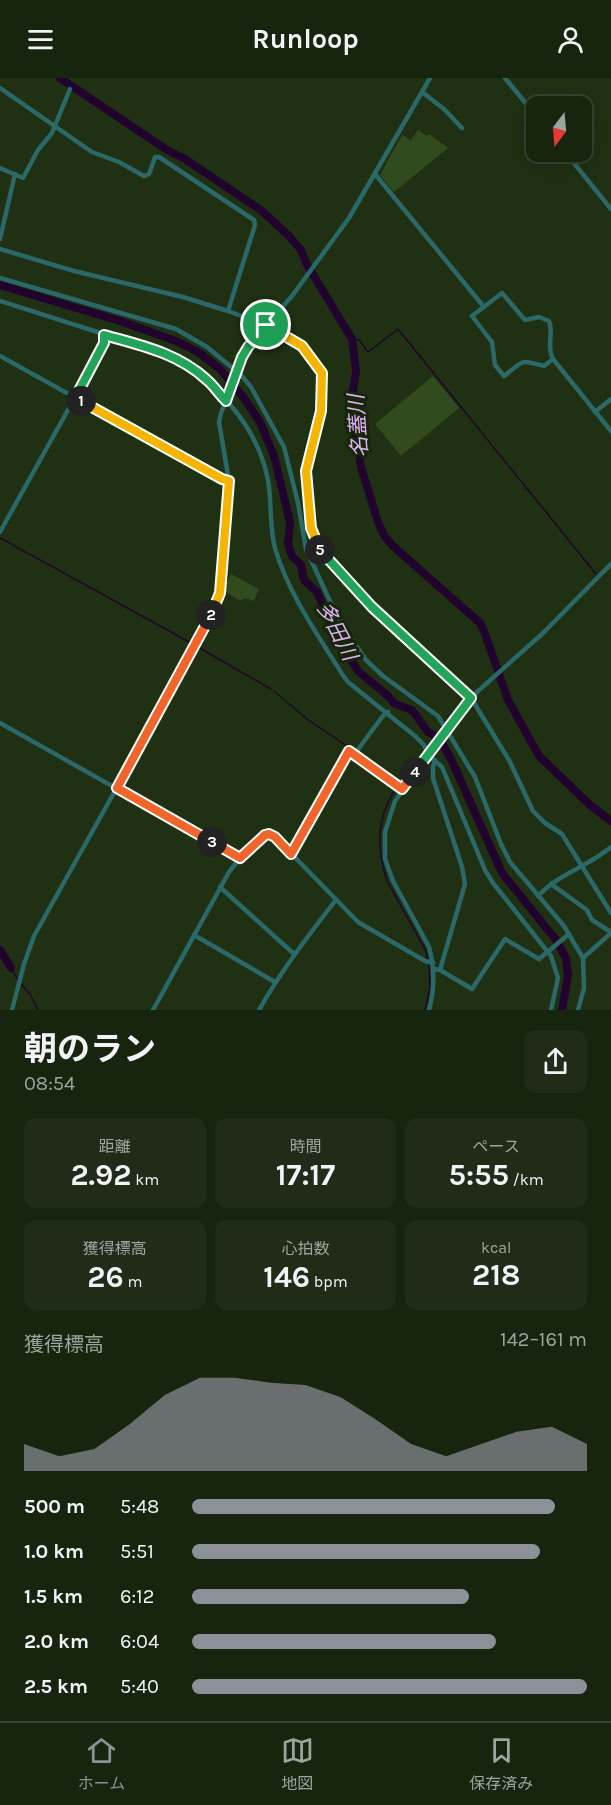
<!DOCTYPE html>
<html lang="ja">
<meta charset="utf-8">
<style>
:root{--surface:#17240e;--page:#202c17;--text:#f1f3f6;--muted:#9ea49e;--line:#36412e;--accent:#8c9099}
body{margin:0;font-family:Karla,"Noto Sans JP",sans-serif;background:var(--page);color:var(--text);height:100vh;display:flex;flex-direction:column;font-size:22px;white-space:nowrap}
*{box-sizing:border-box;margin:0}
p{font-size:20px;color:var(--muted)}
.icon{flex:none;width:33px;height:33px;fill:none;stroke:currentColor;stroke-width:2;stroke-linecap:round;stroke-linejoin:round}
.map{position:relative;height:932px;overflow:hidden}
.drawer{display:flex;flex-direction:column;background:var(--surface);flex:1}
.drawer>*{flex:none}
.needle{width:39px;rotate:196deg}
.fabs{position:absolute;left:526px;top:18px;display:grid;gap:12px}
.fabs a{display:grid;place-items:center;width:66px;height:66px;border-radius:12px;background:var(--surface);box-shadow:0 6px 24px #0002,0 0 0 2px var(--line);font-size:30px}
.pin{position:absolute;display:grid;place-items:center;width:51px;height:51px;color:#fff;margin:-26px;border:3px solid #fff;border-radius:50%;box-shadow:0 2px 6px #0007}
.km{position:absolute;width:30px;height:30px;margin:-15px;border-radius:50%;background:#222;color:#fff;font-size:16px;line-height:30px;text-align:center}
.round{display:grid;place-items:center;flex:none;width:63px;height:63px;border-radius:12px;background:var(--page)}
.headline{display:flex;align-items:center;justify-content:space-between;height:102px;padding:0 24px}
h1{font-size:33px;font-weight:700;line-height:45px}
.stats{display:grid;grid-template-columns:repeat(3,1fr);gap:9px;height:102px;padding:6px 24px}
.stats div{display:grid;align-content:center;border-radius:12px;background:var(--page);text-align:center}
.stats b{font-size:30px;font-weight:700}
.stats small{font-size:16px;font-weight:400}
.stats p{font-size:16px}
.chart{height:168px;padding:12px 24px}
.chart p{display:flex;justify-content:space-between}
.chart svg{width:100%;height:108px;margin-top:6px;fill:var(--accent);opacity:.7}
ul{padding:0 24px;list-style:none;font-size:20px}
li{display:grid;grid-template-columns:96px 72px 1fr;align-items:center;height:45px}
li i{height:15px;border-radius:8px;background:var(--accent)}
header{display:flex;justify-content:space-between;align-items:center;height:78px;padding:0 24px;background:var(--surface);font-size:27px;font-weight:700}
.dock{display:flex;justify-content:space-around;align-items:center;height:84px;border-top:2px solid var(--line);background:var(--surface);font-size:16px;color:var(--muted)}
.dock a{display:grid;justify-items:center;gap:3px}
.dock .active{color:var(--accent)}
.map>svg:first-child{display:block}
.green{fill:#314b1e}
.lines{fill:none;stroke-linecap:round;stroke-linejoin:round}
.stream{stroke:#21042e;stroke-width:1.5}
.river{stroke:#21042e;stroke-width:8}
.minor{stroke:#2a6968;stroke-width:4.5}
.split-1-casing{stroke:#fff;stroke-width:12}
.split-2-casing{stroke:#fff;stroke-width:12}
.split-3-casing{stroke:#fff;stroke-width:12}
.split-4-casing{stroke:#fff;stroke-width:12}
.split-5-casing{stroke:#fff;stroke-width:12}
.split-6-casing{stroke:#fff;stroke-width:12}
.split-1{stroke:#22a559;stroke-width:8}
.split-2{stroke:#f5b400;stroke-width:8}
.split-3{stroke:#f0652b;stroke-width:8}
.split-4{stroke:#f0652b;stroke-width:8}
.split-5{stroke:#22a559;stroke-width:8}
.split-6{stroke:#f5b400;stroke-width:8}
.labels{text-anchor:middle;stroke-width:6;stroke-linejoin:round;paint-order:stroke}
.water-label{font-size:21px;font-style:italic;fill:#dfaff9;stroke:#162609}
</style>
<header><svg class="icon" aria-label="menu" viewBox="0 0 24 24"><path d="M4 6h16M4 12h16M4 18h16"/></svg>Runloop<svg class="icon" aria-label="person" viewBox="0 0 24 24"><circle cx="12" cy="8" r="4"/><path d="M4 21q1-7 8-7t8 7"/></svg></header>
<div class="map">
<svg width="611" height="932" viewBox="0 0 611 932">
<rect width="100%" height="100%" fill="#1f3013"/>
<g class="green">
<path d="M418,52L427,58L429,56L448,70L394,114L380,97L402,57L411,62Z"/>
<path d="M433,298L459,330L401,378L375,346Z"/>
<path d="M231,496L259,511L254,523L245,520L240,523L223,512Z"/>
</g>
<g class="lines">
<g class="stream">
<path d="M352,261L359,262L368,274L398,251L596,496"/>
<path d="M0,460L191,565"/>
<path d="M198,569L271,611"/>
<path d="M274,613L307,641L353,672"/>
<path d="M355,680L361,685"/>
<path d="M380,698L395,711C376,744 376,767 387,803L425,871L428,881"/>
<path d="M11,890L18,902"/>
<path d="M21,906L30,916L38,932"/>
<path d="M425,932L430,910L429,886"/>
</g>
<g class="river">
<path d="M60,0L167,72L185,81L262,133L289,158L301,172L306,185L352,261L356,293L353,313L355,351L361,389L378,444L385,459L393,468L480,545L484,553L508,622L539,678L590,727L611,743"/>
<path d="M0,207L120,243L176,263L198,274L220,291L244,320L260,344L274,378L290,444L288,466L292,478L301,487L304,502L317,514L342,569L359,594L387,617L395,626L412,632L428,654L439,660L451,681L502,795L556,862L566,880L568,898L562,932"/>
<path d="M0,872L11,890"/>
</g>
<g class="minor">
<path d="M505,0L537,39"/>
<path d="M0,10L92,74L119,84L144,98L149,96L155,79H159L254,142L255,147L228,233"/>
<path d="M422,14L444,31L462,50"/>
<path d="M565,74L611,131"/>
<path d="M0,90L23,100L38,72L52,55L70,11"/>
<path d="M375,96L484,229"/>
<path d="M0,161L15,96"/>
<path d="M0,171L74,193L183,219L228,233L266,247L299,266L305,272L322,295L321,333L306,393L311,450L320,472L372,529L471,620L509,682L533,733L545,745L562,756L611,835"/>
<path d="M0,200L176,251L207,269L241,297L251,309L284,369L298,425L306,471L328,519L346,553L366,582L383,598L438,638L475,699L501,766L510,784L564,848L583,880L584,910L578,932"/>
<path d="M0,223L163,275C213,299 257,346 268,402C272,424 269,448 275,470C288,515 318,557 342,596L348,604L415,658L424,667L428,677L442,689L485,792L493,805L551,878L558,900L551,932"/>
<path d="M0,278L222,401L229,403"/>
<path d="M553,281L544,288C519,281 525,282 504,298L495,287L492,264L472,238L502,215L525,242L539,239L549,243C554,256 546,268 553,281L611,353"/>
<path d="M595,334L611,321"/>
<path d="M0,454L93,287L103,265L104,257"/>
<path d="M0,645L240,780"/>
<path d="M354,677L402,711"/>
<path d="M291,775L349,673L354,677L382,639L388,634"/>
<path d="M551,806L587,832L592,842L611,854"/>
<path d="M220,809L294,876"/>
<path d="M538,818C558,796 589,788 611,769"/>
<path d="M194,857L275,904"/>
<path d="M583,880L611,855"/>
<path d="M434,891L440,892L465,806L462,789L433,700V689L435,682"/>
<path d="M440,892L472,911L505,861L539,881L569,856"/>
<path d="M12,932L24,886L34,858L154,643L217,524L221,502L229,403L219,344L221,335L247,269L292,218L349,140L430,0"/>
<path d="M153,932L229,794L240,780L265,757L269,756L275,759L358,844L425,883L433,885"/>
<path d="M259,932C281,893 308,858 335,823"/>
<path d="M429,932C435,910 435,891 429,869L393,803L385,781V754L395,723L428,677L477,614L542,556L611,486"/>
</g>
</g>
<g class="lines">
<g class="split-1-casing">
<path id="split-1" d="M81,323L75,320L104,265V257C140,267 178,275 207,302C214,308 219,316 226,323L242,279L248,269L266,247"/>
</g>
<g class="split-2-casing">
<path id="split-2" d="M81,323L222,401L229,403L220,515L211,537"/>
</g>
<g class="split-3-casing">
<path id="split-3" d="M211,537L117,710L212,764"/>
</g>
<g class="split-4-casing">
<path id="split-4" d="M212,764L240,780L265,757L269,756L275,759L291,776L349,673L402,711L415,694"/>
</g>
<g class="split-5-casing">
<path id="split-5" d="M320,472L372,529L471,620L415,694"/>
</g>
<g class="split-6-casing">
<path id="split-6" d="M266,247L302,268L322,295L321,333L306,393L311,450L320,472"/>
</g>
<use href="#split-1" class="split-1"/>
<use href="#split-2" class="split-2"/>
<use href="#split-3" class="split-3"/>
<use href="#split-4" class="split-4"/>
<use href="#split-5" class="split-5"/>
<use href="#split-6" class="split-6"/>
</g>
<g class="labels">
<g class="water-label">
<text transform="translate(358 348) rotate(-94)" y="7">名蓋川</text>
<text transform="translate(337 553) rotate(63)" y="7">多田川</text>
</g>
</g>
</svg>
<div class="fabs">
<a><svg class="needle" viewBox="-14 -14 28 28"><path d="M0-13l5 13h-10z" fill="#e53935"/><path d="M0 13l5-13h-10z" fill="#9ea49e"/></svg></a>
</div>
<div class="pin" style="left:266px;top:247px;background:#1e9e55"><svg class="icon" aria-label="arrive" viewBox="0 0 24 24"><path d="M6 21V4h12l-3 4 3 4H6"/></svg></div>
<b class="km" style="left:81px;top:323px">1</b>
<b class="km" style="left:211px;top:537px">2</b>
<b class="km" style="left:212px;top:764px">3</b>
<b class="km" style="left:415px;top:694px">4</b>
<b class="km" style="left:320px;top:472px">5</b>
</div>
<section class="drawer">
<div class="headline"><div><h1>朝のラン</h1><p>08:54</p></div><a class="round"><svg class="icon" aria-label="share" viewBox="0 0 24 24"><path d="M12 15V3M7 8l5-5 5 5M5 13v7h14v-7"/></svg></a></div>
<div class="stats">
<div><p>距離</p><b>2.92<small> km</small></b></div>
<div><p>時間</p><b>17:17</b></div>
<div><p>ペース</p><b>5:55<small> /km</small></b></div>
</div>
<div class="stats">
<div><p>獲得標高</p><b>26<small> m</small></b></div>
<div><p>心拍数</p><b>146<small> bpm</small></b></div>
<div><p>kcal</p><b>218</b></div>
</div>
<div class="chart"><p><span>獲得標高</span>142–161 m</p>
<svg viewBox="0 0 160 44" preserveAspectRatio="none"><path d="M0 44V33L10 38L20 35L30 25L40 13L50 6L60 6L70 8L80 9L90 14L100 23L110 33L120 38L130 33L140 28L150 26L160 33V44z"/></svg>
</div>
<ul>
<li><b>500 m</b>5:48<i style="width:92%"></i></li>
<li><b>1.0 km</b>5:51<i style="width:88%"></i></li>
<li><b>1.5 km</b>6:12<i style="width:70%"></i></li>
<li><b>2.0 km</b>6:04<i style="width:77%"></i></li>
<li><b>2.5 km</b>5:40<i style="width:100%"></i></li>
</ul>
</section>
<nav class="dock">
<a class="active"><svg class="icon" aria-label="home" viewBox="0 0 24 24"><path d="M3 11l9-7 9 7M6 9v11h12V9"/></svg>ホーム</a>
<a><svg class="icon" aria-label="map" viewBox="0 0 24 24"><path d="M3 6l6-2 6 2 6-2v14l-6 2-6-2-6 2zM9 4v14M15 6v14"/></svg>地図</a>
<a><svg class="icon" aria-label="saved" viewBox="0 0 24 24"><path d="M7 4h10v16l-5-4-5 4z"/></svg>保存済み</a>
</nav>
